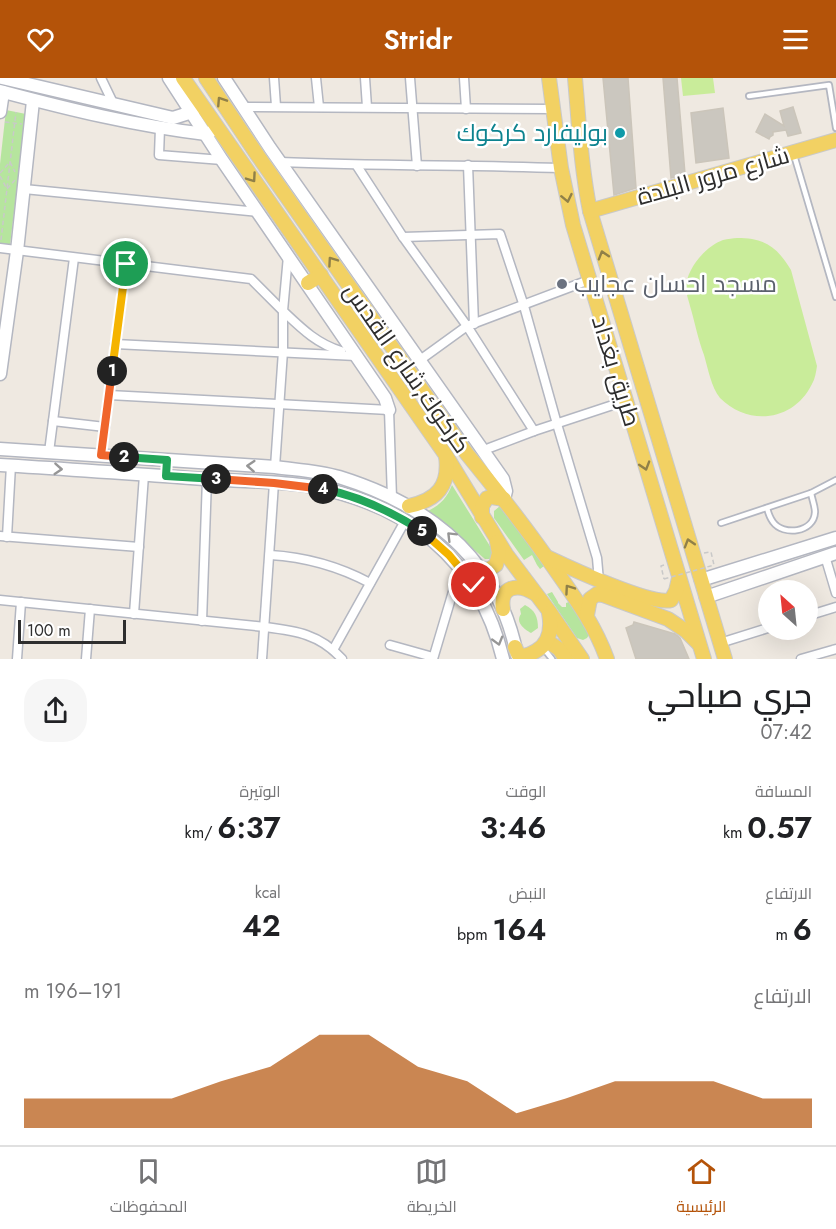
<!DOCTYPE html>
<html lang="ar">
<meta charset="utf-8">
<style>
:root{--surface:#fff;--page:#f6f6f6;--text:#202124;--muted:#757577;--line:#e0e0e0;--accent:#b45309}
body{margin:0;font-family:Jost,Cairo,sans-serif;background:var(--page);color:var(--text);direction:rtl;height:100vh;display:flex;flex-direction:column;font-size:22px;white-space:nowrap}
*{box-sizing:border-box;margin:0}
p{font-size:20px;color:var(--muted)}
.icon{flex:none;width:33px;height:33px;fill:none;stroke:currentColor;stroke-width:2;stroke-linecap:round;stroke-linejoin:round}
.map{position:relative;height:581px;overflow:hidden;direction:ltr}
.sheet{display:flex;flex-direction:column;background:var(--surface);flex:1}
.sheet>*{flex:none}
.needle{width:39px;rotate:333deg}
.tools{position:absolute;left:758px;top:502px;display:grid;gap:12px}
.tools a{display:grid;place-items:center;width:60px;height:60px;border-radius:50%;background:var(--surface);box-shadow:0 6px 24px #0002;font-size:30px}
.scale{position:absolute;left:18px;bottom:15px;width:108px;box-sizing:border-box;padding-left:6px;border:3px solid #2e2e2e;border-top:0;font-size:16px;line-height:21px;white-space:nowrap;color:#2e2e2e;-webkit-text-stroke:4px #fff;paint-order:stroke}
.pin{position:absolute;display:grid;place-items:center;width:51px;height:51px;color:#fff;margin:-26px;border:3px solid #fff;border-radius:50%;box-shadow:0 2px 6px #0007}
.km{position:absolute;width:30px;height:30px;margin:-15px;border-radius:50%;background:#222;color:#fff;font-size:16px;line-height:30px;text-align:center}
.round{display:grid;place-items:center;flex:none;width:63px;height:63px;border-radius:24px;background:var(--page)}
.summary{display:flex;align-items:center;justify-content:space-between;height:102px;padding:0 24px}
h1{font-size:33px;font-weight:600;line-height:45px}
.stats{display:grid;grid-template-columns:repeat(3,1fr);gap:9px;height:102px;padding:6px 24px}
.stats div{display:grid;align-content:center}
.stats b{font-size:30px;font-weight:600}
.stats small{font-size:16px;font-weight:400}
.stats p{font-size:16px}
.chart{height:168px;padding:12px 24px}
.chart p{display:flex;justify-content:space-between}
.chart svg{width:100%;height:108px;margin-top:6px;fill:var(--accent);opacity:.7}
header{display:flex;justify-content:space-between;align-items:center;height:78px;padding:0 24px;background:var(--accent);color:#fff;font-size:27px;font-weight:600}
.dock{display:flex;justify-content:space-around;align-items:center;height:84px;border-top:2px solid var(--line);background:var(--surface);font-size:16px;color:var(--muted)}
.dock a{display:grid;justify-items:center;gap:3px}
.dock .on{color:var(--accent)}
.map>svg:first-child{display:block}
.green{fill:#b6e59e}
.pitch{fill:#c9ec9a}
.building{fill:#cbc7bf;stroke:#cbc5ba;stroke-width:1.5}
.lines{fill:none;stroke-linecap:round;stroke-linejoin:round}
.lane-casing{stroke:#b4b7c1;stroke-width:8}
.street-casing{stroke:#b4b7c1;stroke-width:11}
.secondary-casing{stroke:#b4b7c1;stroke-width:15}
.primary-casing{stroke:#c9c9c9;stroke-width:16}
.path{stroke:#c9c9c9;stroke-width:1.5;stroke-dasharray:4.5 3;stroke-linecap:butt}
.lane{stroke:#fff;stroke-width:4.5}
.street{stroke:#fff;stroke-width:8}
.secondary{stroke:#fff;stroke-width:12}
.primary{stroke:#f2d163;stroke-width:14}
.path-bridge{stroke:#c9c9c9;stroke-width:1.5;stroke-dasharray:4.5 3;stroke-linecap:butt}
.oneway{stroke:#908048}
.oneway2{stroke:#969696}
.split-1-casing{stroke:#fff;stroke-width:12}
.split-2-casing{stroke:#fff;stroke-width:12}
.split-3-casing{stroke:#fff;stroke-width:12}
.split-4-casing{stroke:#fff;stroke-width:12}
.split-5-casing{stroke:#fff;stroke-width:12}
.split-6-casing{stroke:#fff;stroke-width:12}
.split-1{stroke:#f5b400;stroke-width:8}
.split-2{stroke:#f0652b;stroke-width:8}
.split-3{stroke:#22a559;stroke-width:8}
.split-4{stroke:#f0652b;stroke-width:8}
.split-5{stroke:#22a559;stroke-width:8}
.split-6{stroke:#f5b400;stroke-width:8}
.culture-dot{fill:#0f9aa8;stroke:#fff;stroke-width:2}
.worship-dot{fill:#6b7280;stroke:#fff;stroke-width:2}
.labels{text-anchor:middle;stroke-width:5;stroke-linejoin:round;paint-order:stroke}
.culture-label{font-size:24px;fill:#0d838f;stroke:#fff;text-anchor:end}
.street-label{font-size:24px;fill:#2e2e2e;stroke:#fff}
.worship-label{font-size:24px;fill:#5b616d;stroke:#fff;text-anchor:start}
</style>
<header><svg class="icon" aria-label="menu" viewBox="0 0 24 24"><path d="M4 6h16M4 12h16M4 18h16"/></svg>Stridr<svg class="icon" aria-label="heart" viewBox="0 0 24 24"><path d="M12 20l-8-8c-3-5 5-10 8-4 3-6 11-1 8 4z"/></svg></header>
<div class="map">
<svg width="836" height="581" viewBox="0 0 836 581">
<rect width="100%" height="100%" fill="#efe9e1"/>
<g class="green">
<path d="M6,32L26,36L10,167L0,166V86Z"/>
<path d="M452,407L493,473L492,480L490,481H485L428,433C440,427 447,420 452,407Z"/>
<path d="M500,428L503,429L544,488L540,491L537,487L532,477L524,482L494,440V433Z"/>
<path d="M552,514L558,524V525L562,529H566V525L569,524L590,555L587,560L583,562L577,560L547,516Z"/>
<path d="M525,527C535,532 538,539 538,550L531,555C524,551 515,544 521,536L520,531Z"/>
</g>
<g class="pitch">
<path d="M681,0H713L715,15L683,18Z"/>
<path d="M737,160C765,160 777,169 791,192L817,288C816,294 815,301 812,306C794,343 749,349 720,320C711,309 708,290 704,277C698,261 695,245 690,228C689,223 686,216 686,210C686,191 706,168 723,162C728,161 733,160 737,160Z"/>
</g>
<g class="building">
<path d="M603,0H628L636,110L614,117Z"/>
<path d="M663,0H677L685,96L671,100Z"/>
<path d="M793,29L801,55L788,58L786,52L773,54V57L770,59L769,61L756,54L765,36L784,48L780,33Z"/>
<path d="M723,30L729,80L696,85L691,35Z"/>
<path d="M634,544L675,556L680,560L689,581H636L626,550L633,547Z"/>
</g>
<g class="lines">
<g class="lane-casing">
<g id="lane">
<path d="M749,18L829,7L836,50"/>
<path d="M794,77L836,219"/>
<path d="M767,430C768,434 770,440 773,444C783,458 814,455 815,434C815,428 812,421 811,415"/>
<path d="M721,445L811,415L836,402"/>
<path d="M544,571L552,581"/>
</g>
</g>
<g class="street-casing">
<g id="street">
<path d="M101,0L113,25"/>
<path d="M274,0L276,28"/>
<path d="M316,0L319,29"/>
<path d="M365,0L367,29"/>
<path d="M410,0L417,88"/>
<path d="M464,0L466,31"/>
<path d="M243,29L552,31"/>
<path d="M160,50L159,77L222,82"/>
<path d="M280,84C373,88 467,87 561,90"/>
<path d="M468,87L474,246"/>
<path d="M357,88L403,159L467,248L534,353"/>
<path d="M24,111L259,134"/>
<path d="M403,159L500,156L524,228L557,346L597,480L599,503"/>
<path d="M0,170L251,201L283,233V273L275,389"/>
<path d="M288,178L283,233C301,250 317,266 341,273"/>
<path d="M115,266L356,278"/>
<path d="M420,282L467,248L589,202"/>
<path d="M109,317L389,332L392,420"/>
<path d="M53,343L105,349"/>
<path d="M484,372L534,353L625,323"/>
<path d="M49,374L74,180"/>
<path d="M101,377L126,186"/>
<path d="M0,458L139,469"/>
<path d="M7,459L11,387"/>
<path d="M270,477C305,479 338,488 370,505"/>
<path d="M825,478L836,515"/>
<path d="M0,522L265,549C296,553 320,556 342,581"/>
<path d="M134,536L144,397"/>
<path d="M807,538L836,529"/>
<path d="M202,543L207,401"/>
<path d="M720,565L768,550"/>
<path d="M390,567L433,579"/>
<path d="M333,572L405,443"/>
<path d="M17,581L21,524"/>
<path d="M86,581L90,531"/>
<path d="M262,581L274,405"/>
<path d="M433,581L460,490"/>
<path d="M801,581L836,571"/>
</g>
</g>
<g class="secondary-casing">
<g id="secondary">
<path d="M2,0L173,40L192,34L195,30"/>
<path d="M169,0L222,82L385,320L389,332"/>
<path d="M224,0L270,70L503,401L506,413L504,421"/>
<path d="M0,13C68,31 136,48 206,56L210,54"/>
<path d="M0,34L3,14"/>
<path d="M0,296L17,173L33,23"/>
<path d="M0,371L275,389C297,392 318,393 339,399C429,427 498,480 517,577"/>
<path d="M0,387C68,391 136,396 204,401C239,403 274,403 309,408C408,426 479,481 503,581"/>
<path d="M701,502L836,460"/>
<path d="M706,519L836,475"/>
</g>
</g>
<g class="primary-casing">
<g id="primary">
<path d="M183,0L445,376L506,476L549,533L582,581"/>
<path d="M206,0L258,78L467,376C499,415 530,455 559,497C578,524 596,550 607,581"/>
<path d="M549,0L561,90L573,147L704,581"/>
<path d="M575,0C579,45 581,89 590,133L725,581"/>
<path d="M590,133L836,62"/>
<path d="M308,205L321,197"/>
<path d="M409,428C437,422 450,408 446,378"/>
<path d="M482,439V428L487,420L492,419L504,421"/>
<path d="M549,480C570,490 652,528 671,522L676,513L679,500"/>
<path d="M481,491L488,492L496,487L499,475L497,464"/>
<path d="M503,531C499,508 518,505 534,515"/>
<path d="M587,537L590,521L597,516L603,517L668,541L686,553L698,565"/>
<path d="M547,563L559,571L566,581"/>
<path d="M515,569L518,576C525,579 529,577 536,573C550,565 552,551 549,535"/>
</g>
</g>
<g class="path">
<path d="M5,44L22,46"/>
<path d="M0,95L10,84L15,94"/>
<path d="M0,98L7,111L15,102"/>
<path d="M1,162L16,34"/>
<path d="M704,475L711,474L714,487"/>
<path d="M664,487L661,488L664,501"/>
</g>
<use href="#lane" class="lane"/>
<use href="#street" class="street"/>
<use href="#secondary" class="secondary"/>
<use href="#primary" class="primary"/>
<path class="path-bridge" d="M664,501L714,487"/>
</g>
<defs><path id="oneway-chevron" d="M-2-3.5L2.5 0L-2 3.5" fill="none" stroke-width="1.6" stroke-linecap="round" stroke-linejoin="round" transform="scale(1.5)"/></defs>
<g class="oneway">
<use href="#oneway-chevron" transform="translate(221 23) rotate(-123)"/>
<use href="#oneway-chevron" transform="translate(252 100) rotate(55)"/>
<use href="#oneway-chevron" transform="translate(567 120) rotate(78)"/>
<use href="#oneway-chevron" transform="translate(603 177) rotate(-107)"/>
<use href="#oneway-chevron" transform="translate(332 183) rotate(-125)"/>
<use href="#oneway-chevron" transform="translate(645 388) rotate(73)"/>
<use href="#oneway-chevron" transform="translate(689 465) rotate(-107)"/>
<use href="#oneway-chevron" transform="translate(569 511) rotate(-125)"/>
</g>
<g class="oneway2">
<use href="#oneway-chevron" transform="translate(251 388) rotate(-176)"/>
<use href="#oneway-chevron" transform="translate(58 391) rotate(4)"/>
<use href="#oneway-chevron" transform="translate(451 458) rotate(-135)"/>
<use href="#oneway-chevron" transform="translate(498 563) rotate(74)"/>
</g>
<g class="lines">
<g class="split-1-casing">
<path id="split-1" d="M112,293L126,186"/>
</g>
<g class="split-2-casing">
<path id="split-2" d="M112,293L101,377L124,379"/>
</g>
<g class="split-3-casing">
<path id="split-3" d="M124,379L167,382L166,398L216,401"/>
</g>
<g class="split-4-casing">
<path id="split-4" d="M216,401L274,405L323,411"/>
</g>
<g class="split-5-casing">
<path id="split-5" d="M323,411C359,418 392,434 422,453"/>
</g>
<g class="split-6-casing">
<path id="split-6" d="M422,453L449,477L474,507"/>
</g>
<use href="#split-1" class="split-1"/>
<use href="#split-2" class="split-2"/>
<use href="#split-3" class="split-3"/>
<use href="#split-4" class="split-4"/>
<use href="#split-5" class="split-5"/>
<use href="#split-6" class="split-6"/>
</g>
<circle class="culture-dot" cx="620" cy="55" r="6"/>
<circle class="worship-dot" cx="562" cy="206" r="6"/>
<g class="labels">
<g class="culture-label">
<text x="608" y="63">بوليفارد كركوك</text>
</g>
<g class="street-label">
<text transform="translate(713 98) rotate(-16)" y="8">شارع مرور البلدة</text>
<text transform="translate(407 290) rotate(55)" y="8">كركوك,شارع القدس</text>
<text transform="translate(616 293) rotate(73)" y="8">طريق بغداد</text>
</g>
<g class="worship-label">
<text x="574" y="214">مسجد احسان عجايب</text>
</g>
</g>
</svg>
<div class="tools">
<a><svg class="needle" viewBox="-14 -14 28 28"><path d="M0-13l5 13h-10z" fill="#e53935"/><path d="M0 13l5-13h-10z" fill="#757577"/></svg></a>
</div>
<div class="scale">100 m</div>
<div class="pin" style="left:126px;top:186px;background:#1e9e55"><svg class="icon" aria-label="arrive" viewBox="0 0 24 24"><path d="M6 21V4h12l-3 4 3 4H6"/></svg></div>
<div class="pin" style="left:474px;top:507px;background:#d93025"><svg class="icon" aria-label="check" viewBox="0 0 24 24"><path d="M5 12l5 5 9-10"/></svg></div>
<b class="km" style="left:112px;top:293px">1</b>
<b class="km" style="left:124px;top:379px">2</b>
<b class="km" style="left:216px;top:401px">3</b>
<b class="km" style="left:323px;top:411px">4</b>
<b class="km" style="left:422px;top:453px">5</b>
</div>
<section class="sheet">
<div class="summary"><div><h1>جري صباحي</h1><p>07:42</p></div><a class="round"><svg class="icon" aria-label="share" viewBox="0 0 24 24"><path d="M12 15V3M7 8l5-5 5 5M5 13v7h14v-7"/></svg></a></div>
<div class="stats">
<div><p>المسافة</p><b>0.57<small> km</small></b></div>
<div><p>الوقت</p><b>3:46</b></div>
<div><p>الوتيرة</p><b>6:37<small> /km</small></b></div>
</div>
<div class="stats">
<div><p>الارتفاع</p><b>6<small> m</small></b></div>
<div><p>النبض</p><b>164<small> bpm</small></b></div>
<div><p>kcal</p><b>42</b></div>
</div>
<div class="chart"><p><span>الارتفاع</span>191–196 m</p>
<svg viewBox="0 0 160 44" preserveAspectRatio="none"><path d="M0 44V32L10 32L20 32L30 32L40 25L50 19L60 6L70 6L80 19L90 25L100 38L110 32L120 25L130 25L140 25L150 32L160 32V44z"/></svg>
</div>
</section>
<nav class="dock">
<a class="on"><svg class="icon" aria-label="home" viewBox="0 0 24 24"><path d="M3 11l9-7 9 7M6 9v11h12V9"/></svg>الرئيسية</a>
<a><svg class="icon" aria-label="map" viewBox="0 0 24 24"><path d="M3 6l6-2 6 2 6-2v14l-6 2-6-2-6 2zM9 4v14M15 6v14"/></svg>الخريطة</a>
<a><svg class="icon" aria-label="saved" viewBox="0 0 24 24"><path d="M7 4h10v16l-5-4-5 4z"/></svg>المحفوظات</a>
</nav>
